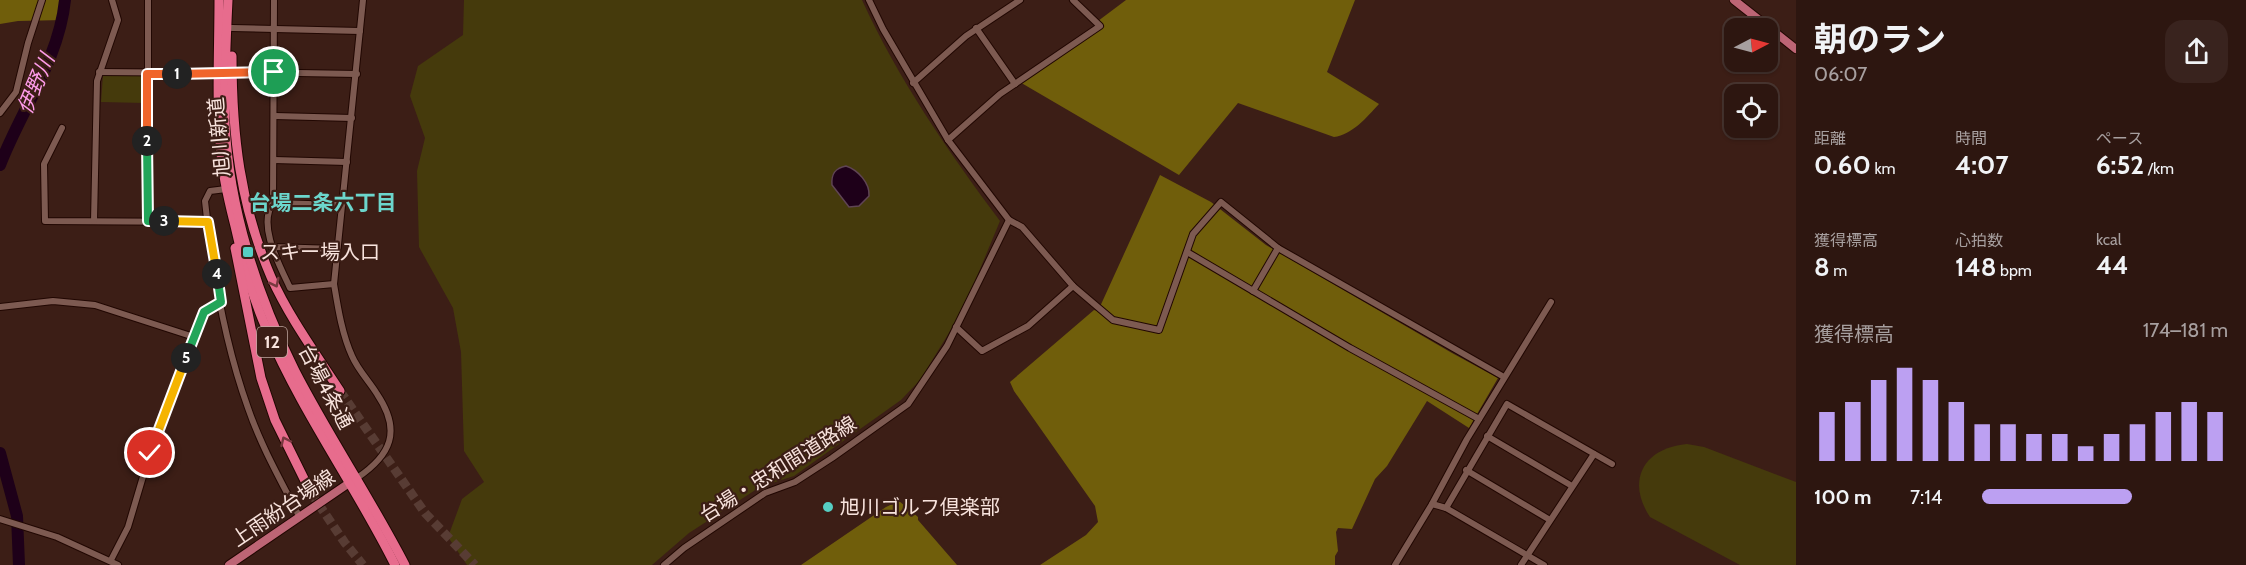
<!DOCTYPE html>
<html lang="ja">
<meta charset="utf-8">
<style>
:root{--surface:#2d1610;--page:#39231e;--text:#f1f3f6;--muted:#a79f9f;--line:#483530;--accent:#bca0f2}
body{margin:0;font-family:Cabin,"Noto Sans JP",sans-serif;background:var(--page);color:var(--text);height:100vh;display:flex;flex-direction:column;font-size:22px;white-space:nowrap}
*{box-sizing:border-box;margin:0}
p{font-size:20px;color:var(--muted)}
.icon{flex:none;width:33px;height:33px;fill:none;stroke:currentColor;stroke-width:2;stroke-linecap:round;stroke-linejoin:round}
.map{position:relative;flex:1;overflow:hidden}
.side{display:flex;flex-direction:column;background:var(--surface);width:450px}
.side>*{flex:none}
.needle{width:39px;rotate:84deg}
.tools{position:absolute;left:1724px;top:18px;display:grid;gap:12px}
.tools a{display:grid;place-items:center;width:54px;height:54px;border-radius:12px;background:var(--surface);box-shadow:0 2px 4px #0004,0 0 0 2px var(--line);font-size:30px}
.pin{position:absolute;display:grid;place-items:center;width:51px;height:51px;color:#fff;margin:-26px;border:3px solid #fff;border-radius:50%;box-shadow:0 2px 6px #0007}
.km{position:absolute;width:30px;height:30px;margin:-15px;border-radius:50%;background:#222;color:#fff;font-size:16px;line-height:30px;text-align:center}
.round{display:grid;place-items:center;flex:none;width:63px;height:63px;border-radius:18px;background:var(--page)}
.headline{display:flex;align-items:center;justify-content:space-between;height:102px;padding:0 18px}
h1{font-size:33px;font-weight:700;line-height:45px}
.metrics{display:grid;grid-template-columns:repeat(3,1fr);gap:9px;height:102px;padding:6px 18px}
.metrics div{display:grid;align-content:center}
.metrics b{font-size:26px;font-weight:700}
.metrics small{font-size:16px;font-weight:400}
.metrics p{font-size:16px}
.chart{height:168px;padding:12px 18px}
.chart p{display:flex;justify-content:space-between}
.chart svg{width:100%;height:108px;margin-top:6px;stroke:var(--accent);stroke-width:6}
ul{padding:0 18px;list-style:none;font-size:20px}
li{display:grid;grid-template-columns:96px 72px 1fr;align-items:center;height:45px}
li i{height:15px;border-radius:8px;background:var(--accent)}
main{display:flex;flex:1;min-height:0}
.map>svg:first-child{display:block}
.green{fill:#453a0c}
.forest{fill:#705e0b}
.water{fill:#1e0019;stroke:#5f4454;stroke-width:1.5}
.lines{fill:none;stroke-linecap:round;stroke-linejoin:round}
.river{stroke:#1e0019;stroke-width:12}
.highway-tunnel{stroke:#583c34;stroke-width:9;stroke-dasharray:9 4.5;stroke-linecap:butt}
.minor-casing{stroke:#210702;stroke-width:8}
.major-casing{stroke:#210702;stroke-width:10}
.highway-casing{stroke:#210702;stroke-width:11}
.minor{stroke:#7d5a51;stroke-width:6}
.major{stroke:#bd6575;stroke-width:8}
.highway{stroke:#e76c8d;stroke-width:9}
.oneway{stroke:#783940}
.split-1-casing{stroke:#fff;stroke-width:12}
.split-2-casing{stroke:#fff;stroke-width:12}
.split-3-casing{stroke:#fff;stroke-width:12}
.split-4-casing{stroke:#fff;stroke-width:12}
.split-5-casing{stroke:#fff;stroke-width:12}
.split-6-casing{stroke:#fff;stroke-width:12}
.split-1{stroke:#f0652b;stroke-width:8}
.split-2{stroke:#f0652b;stroke-width:8}
.split-3{stroke:#22a559;stroke-width:8}
.split-4{stroke:#f5b400;stroke-width:8}
.split-5{stroke:#22a559;stroke-width:8}
.split-6{stroke:#f5b400;stroke-width:8}
.poi-dot{fill:#56cec3;stroke:#3c1e16;stroke-width:2}
.labels{text-anchor:middle;stroke-width:4.5;stroke-linejoin:round;paint-order:stroke}
.shield{fill:#3c1e16;stroke:#c0a8a1;stroke-width:1.5}
.shield-label{font-size:18px;font-weight:bold;fill:#f8e3dd}
.street-label{font-size:20px;fill:#f8e3dd;stroke:#3c1e16}
.poi-label{font-size:20px;fill:#f8e3dd;stroke:#3c1e16;text-anchor:start}
.water-label{font-size:21px;font-style:italic;fill:#fd9be9;stroke:#3c1e16}
.neighbourhood-label{font-size:21px;font-weight:bold;fill:#6cd6cc;stroke:#3c1e16}
</style>
<main>
<div class="map">
<svg width="1796" height="565" viewBox="0 0 1796 565">
<rect width="100%" height="100%" fill="#3c1e16"/>
<g class="green">
<path d="M464,0H862C898,79 948,151 1000,221L963,310L920,380L901,400L794,476L760,487L689,533L652,565H467L448,537L462,499L484,482L464,451L461,352L453,308L419,247L417,171L425,138L410,96L418,66L463,35Z"/>
<path d="M103,75L143,76L145,79V103L101,102Z"/>
<path d="M1687,444L1704,447L1796,482V565H1740L1650,517C1626,481 1643,448 1687,444Z"/>
</g>
<g class="forest">
<path d="M0,0H67L68,2L64,20L18,21L0,24Z"/>
<path d="M1126,0H1355L1327,72L1379,104C1367,117 1352,135 1334,137L1238,103L1179,175L1018,81L1100,26L1098,21Z"/>
<path d="M1160,175L1211,202L1266,245L1452,353L1498,378L1469,428L1427,401L1387,466L1375,479L1352,529L1338,528L1336,532L1338,551L1335,556V565H1040L1086,535L1098,522L1095,506L1014,391L1010,382L1094,310L1098,311Z"/>
<path d="M899,501L918,517V520L957,565H801L886,507Z"/>
</g>
<path class="water" d="M846,166C858,170 870,183 869,196L859,206L849,207L832,185C831,174 835,168 846,166Z"/>
<g class="lines">
<g class="river">
<path d="M0,165C21,110 59,60 65,0"/>
<path d="M0,453L17,516L19,565"/>
</g>
<g class="highway-tunnel">
<path d="M340,391L425,513L475,565"/>
<path d="M311,493L345,543L363,565"/>
</g>
<g class="minor-casing">
<g id="minor">
<path d="M869,0L883,29L948,140L1009,220L1022,227L1073,286L1113,320L1159,330L1193,234L1221,202L1278,248L1504,377"/>
<path d="M232,28L360,31"/>
<path d="M976,28L1015,84"/>
<path d="M99,72L221,73"/>
<path d="M231,72L357,74"/>
<path d="M913,83L966,36L1020,0"/>
<path d="M0,113L16,92L28,43L42,0"/>
<path d="M275,116L352,118"/>
<path d="M62,128L44,164L45,221L208,222"/>
<path d="M948,140L1000,94L1100,26L1073,0"/>
<path d="M274,160L347,162"/>
<path d="M226,189L210,191L205,201C212,269 225,344 248,408C261,446 281,481 299,516"/>
<path d="M273,203L274,0"/>
<path d="M94,221L97,81L118,20L112,0"/>
<path d="M148,221V0"/>
<path d="M272,247L337,249"/>
<path d="M1187,252L1350,348L1479,419"/>
<path d="M334,284L290,288C280,266 257,225 273,203L342,205"/>
<path d="M1253,291L1278,248"/>
<path d="M0,307L53,301L95,305L194,337"/>
<path d="M956,327L982,351L1028,326L1073,286"/>
<path d="M1487,436L1572,486"/>
<path d="M1466,470L1550,520"/>
<path d="M357,478C391,455 402,431 377,394C369,381 358,370 352,356C342,334 338,308 334,284L363,0"/>
<path d="M1432,504L1446,508L1544,565"/>
<path d="M1446,508L1507,404L1612,464"/>
<path d="M0,519L57,537L118,565"/>
<path d="M111,560L128,527L150,453L204,312L221,302"/>
<path d="M664,565L684,548L765,493L795,482L832,458L908,404L947,346L1009,220"/>
<path d="M1395,565L1432,504L1467,439L1551,302"/>
<path d="M1521,565L1594,454"/>
</g>
</g>
<g class="major-casing">
<g id="major">
<path d="M1734,0L1796,49"/>
<path d="M229,565L355,479"/>
</g>
</g>
<g class="highway-casing">
<g id="highway">
<path d="M219,0C219,51 216,103 221,154C223,179 229,202 235,226C243,261 252,297 267,330C302,412 355,485 395,565"/>
<path d="M228,0C226,41 224,82 225,123C229,208 257,295 295,371C329,437 371,499 405,565"/>
<path d="M232,56C232,134 240,205 271,277C289,317 316,354 340,391"/>
<path d="M235,248L261,378L275,420L311,493"/>
</g>
</g>
<use href="#minor" class="minor"/>
<use href="#major" class="major"/>
<use href="#highway" class="highway"/>
</g>
<defs><path id="oneway-chevron" d="M-2-3.5L2.5 0L-2 3.5" fill="none" stroke-width="1.6" stroke-linecap="round" stroke-linejoin="round" transform="scale(1.5)"/></defs>
<g class="oneway">
<use href="#oneway-chevron" transform="translate(275 283) rotate(63)"/>
<use href="#oneway-chevron" transform="translate(285 441) rotate(-115)"/>
</g>
<g class="lines">
<g class="split-1-casing">
<path id="split-1" d="M177,74L274,72"/>
</g>
<g class="split-2-casing">
<path id="split-2" d="M147,141V74H177"/>
</g>
<g class="split-3-casing">
<path id="split-3" d="M147,141L148,221H164"/>
</g>
<g class="split-4-casing">
<path id="split-4" d="M164,221L208,222L217,274"/>
</g>
<g class="split-5-casing">
<path id="split-5" d="M186,358L204,312L221,302L217,274"/>
</g>
<g class="split-6-casing">
<path id="split-6" d="M150,453L186,358"/>
</g>
<use href="#split-1" class="split-1"/>
<use href="#split-2" class="split-2"/>
<use href="#split-3" class="split-3"/>
<use href="#split-4" class="split-4"/>
<use href="#split-5" class="split-5"/>
<use href="#split-6" class="split-6"/>
</g>
<g class="poi-dot">
<rect x="242" y="246" width="12" height="12" rx="3"/>
<circle cx="828" cy="507" r="6"/>
</g>
<g class="labels">
<rect class="shield" x="257" y="327" width="30" height="30" rx="4.5"/>
<g class="shield-label">
<text x="272" y="348">12</text>
</g>
<g class="street-label">
<text transform="translate(219 137) rotate(-95)" y="7">旭川新道</text>
<text transform="translate(326 387) rotate(62)" y="7">台場4条通</text>
<text transform="translate(778 469) rotate(-32)" y="7">台場・忠和間道路線</text>
<text transform="translate(283 508) rotate(-34)" y="7">上雨紛台場線</text>
</g>
<g class="poi-label">
<text x="260" y="259">スキー場入口</text>
<text x="840" y="514">旭川ゴルフ倶楽部</text>
</g>
<g class="water-label">
<text transform="translate(36 84) rotate(-67)" y="7">伊野川</text>
</g>
<g class="neighbourhood-label">
<text x="323" y="210">台場二条六丁目</text>
</g>
</g>
</svg>
<div class="tools">
<a><svg class="needle" viewBox="-14 -14 28 28"><path d="M0-13l5 13h-10z" fill="#e53935"/><path d="M0 13l5-13h-10z" fill="#a79f9f"/></svg></a>
<a><svg class="icon" aria-label="locate" viewBox="0 0 24 24"><circle cx="12" cy="12" r="6"/><path d="M12 2v4M12 18v4M2 12h4M18 12h4"/></svg></a>
</div>
<div class="pin" style="left:274px;top:72px;background:#1e9e55"><svg class="icon" aria-label="arrive" viewBox="0 0 24 24"><path d="M6 21V4h12l-3 4 3 4H6"/></svg></div>
<div class="pin" style="left:150px;top:453px;background:#d93025"><svg class="icon" aria-label="check" viewBox="0 0 24 24"><path d="M5 12l5 5 9-10"/></svg></div>
<b class="km" style="left:177px;top:74px">1</b>
<b class="km" style="left:147px;top:141px">2</b>
<b class="km" style="left:164px;top:221px">3</b>
<b class="km" style="left:217px;top:274px">4</b>
<b class="km" style="left:186px;top:358px">5</b>
</div>
<section class="side">
<div class="headline"><div><h1>朝のラン</h1><p>06:07</p></div><a class="round"><svg class="icon" aria-label="share" viewBox="0 0 24 24"><path d="M12 15V3M7 8l5-5 5 5M5 13v7h14v-7"/></svg></a></div>
<div class="metrics">
<div><p>距離</p><b>0.60<small> km</small></b></div>
<div><p>時間</p><b>4:07</b></div>
<div><p>ペース</p><b>6:52<small> /km</small></b></div>
</div>
<div class="metrics">
<div><p>獲得標高</p><b>8<small> m</small></b></div>
<div><p>心拍数</p><b>148<small> bpm</small></b></div>
<div><p>kcal</p><b>44</b></div>
</div>
<div class="chart"><p><span>獲得標高</span>174–181 m</p>
<svg viewBox="0 0 160 44" preserveAspectRatio="none"><path d="M5 44V24M15 44V20M25 44V11M35 44V6M45 44V11M55 44V20M65 44V29M75 44V29M85 44V33M95 44V33M105 44V38M115 44V33M125 44V29M135 44V24M145 44V20M155 44V24"/></svg>
</div>
<ul>
<li><b>100 m</b>7:14<i style="width:61%"></i></li>
</ul>
</section>
</main>
